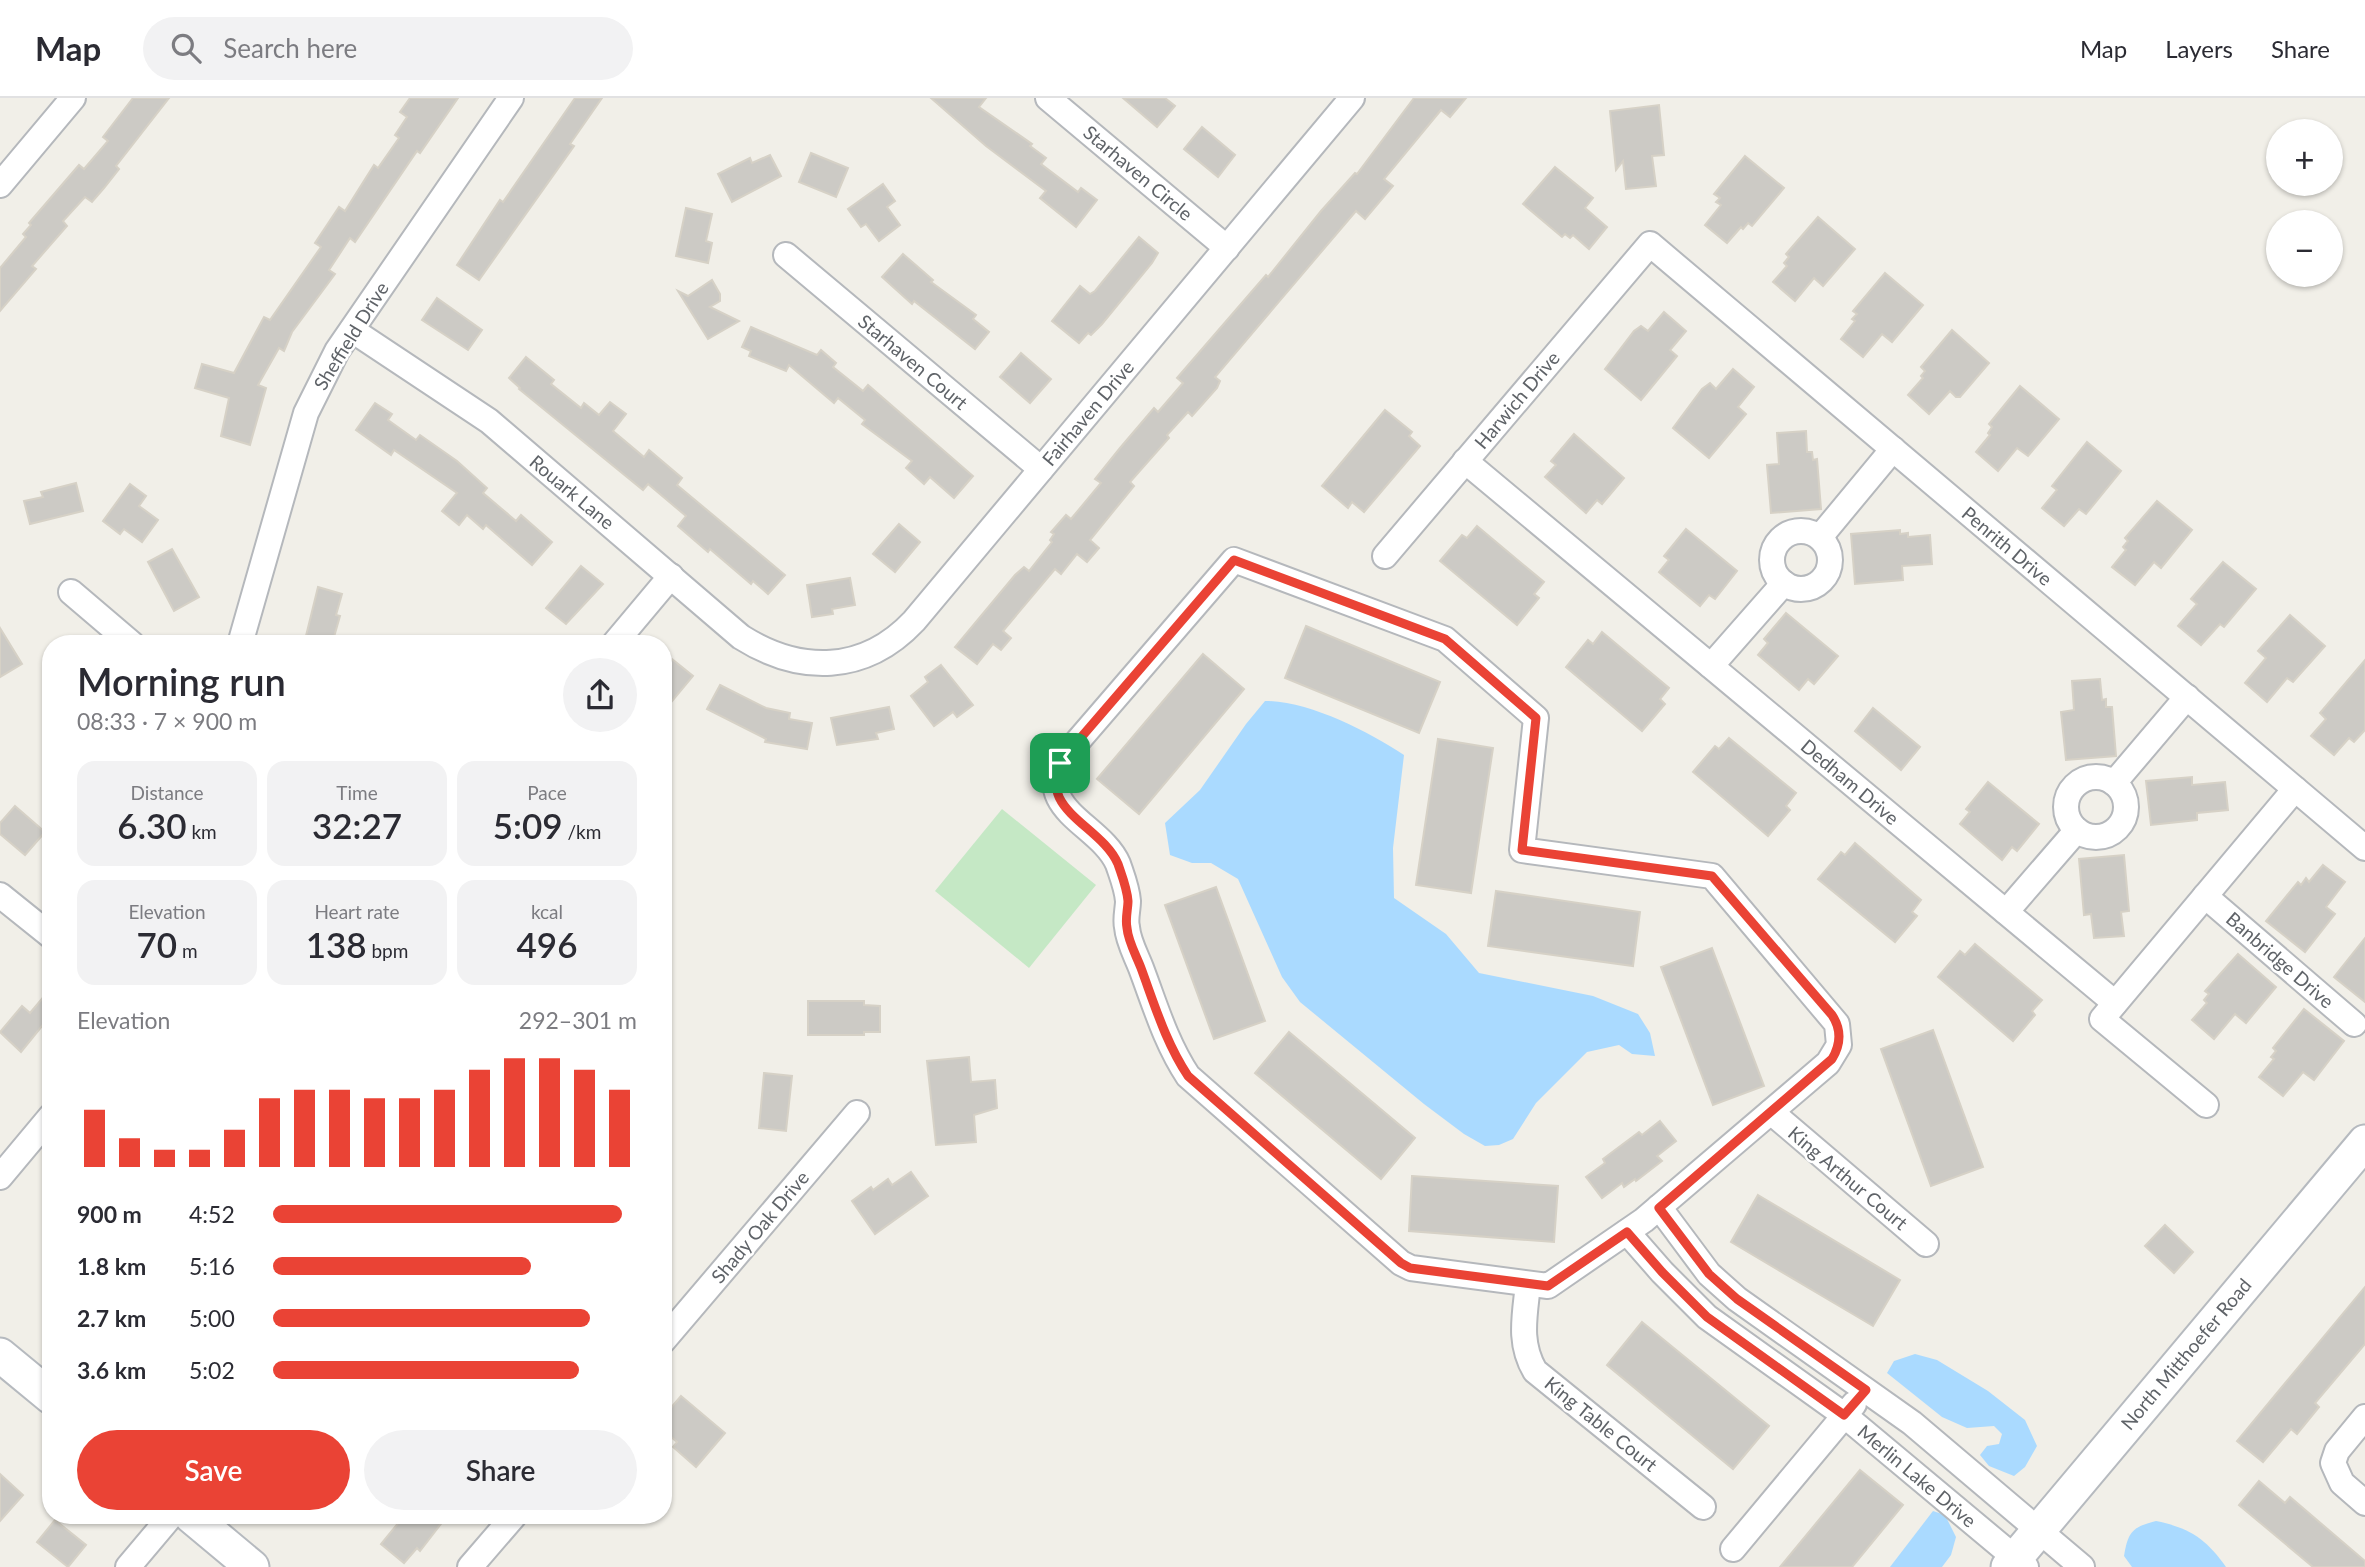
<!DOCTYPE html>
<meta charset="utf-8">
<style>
:root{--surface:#fff;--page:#f2f2f3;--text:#2b2b33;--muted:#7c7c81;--line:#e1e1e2;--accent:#ea4335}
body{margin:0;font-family:Lato,sans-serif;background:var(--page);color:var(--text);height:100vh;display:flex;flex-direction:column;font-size:26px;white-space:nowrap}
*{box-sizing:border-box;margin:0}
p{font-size:23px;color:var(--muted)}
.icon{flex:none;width:38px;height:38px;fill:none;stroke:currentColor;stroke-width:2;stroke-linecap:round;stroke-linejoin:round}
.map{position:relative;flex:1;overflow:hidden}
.sheet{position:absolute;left:42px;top:537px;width:630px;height:889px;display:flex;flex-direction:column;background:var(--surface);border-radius:28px;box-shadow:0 2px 5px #0004}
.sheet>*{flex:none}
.tools{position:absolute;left:2266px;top:21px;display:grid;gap:14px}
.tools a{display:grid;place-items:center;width:77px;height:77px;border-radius:50%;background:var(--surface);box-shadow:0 2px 5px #0004;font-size:35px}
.pin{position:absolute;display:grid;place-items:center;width:60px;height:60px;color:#fff;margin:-30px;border-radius:14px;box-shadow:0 4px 10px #0006}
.round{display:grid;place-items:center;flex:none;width:74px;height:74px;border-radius:37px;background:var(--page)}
.head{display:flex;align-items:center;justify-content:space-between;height:119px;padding:0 35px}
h1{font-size:38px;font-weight:600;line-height:52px}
.stats{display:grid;grid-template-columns:repeat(3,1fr);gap:10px;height:119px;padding:7px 35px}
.stats div{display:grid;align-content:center;border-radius:18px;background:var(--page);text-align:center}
.stats b{font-size:35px;font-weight:600}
.stats small{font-size:19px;font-weight:400}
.stats p{font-size:19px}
.chart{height:196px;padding:14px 35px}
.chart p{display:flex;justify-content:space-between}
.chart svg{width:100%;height:126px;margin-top:7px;stroke:var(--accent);stroke-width:6}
.cta{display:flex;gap:14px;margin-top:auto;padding:14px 35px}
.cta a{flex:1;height:80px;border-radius:42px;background:var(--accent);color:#fff;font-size:28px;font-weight:600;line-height:80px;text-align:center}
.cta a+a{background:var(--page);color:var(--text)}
ul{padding:0 35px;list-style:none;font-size:23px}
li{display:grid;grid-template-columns:112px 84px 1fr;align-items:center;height:52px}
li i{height:18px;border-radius:9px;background:var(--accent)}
header{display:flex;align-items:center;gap:42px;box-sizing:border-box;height:98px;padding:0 35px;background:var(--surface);border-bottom:2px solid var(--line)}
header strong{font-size:33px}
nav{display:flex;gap:38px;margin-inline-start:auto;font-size:24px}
.search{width:490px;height:63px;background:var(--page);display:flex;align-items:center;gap:18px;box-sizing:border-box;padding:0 24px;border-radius:38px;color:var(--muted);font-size:26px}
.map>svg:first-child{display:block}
.green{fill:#c5e8c5}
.water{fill:#aadaff}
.building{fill:#cccac5;stroke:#d6d1c6;stroke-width:2}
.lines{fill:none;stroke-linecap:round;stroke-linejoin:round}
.street-casing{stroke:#b5b8bc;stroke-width:28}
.secondary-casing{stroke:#b6babf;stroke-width:37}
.street{stroke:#fff;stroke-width:24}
.secondary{stroke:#fff;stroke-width:33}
.route-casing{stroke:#fff;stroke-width:14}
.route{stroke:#ea4335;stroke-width:9}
.labels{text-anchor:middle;stroke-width:5;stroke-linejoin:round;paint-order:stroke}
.street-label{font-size:19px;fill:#5f6368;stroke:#fff}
</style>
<header>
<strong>Map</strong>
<div class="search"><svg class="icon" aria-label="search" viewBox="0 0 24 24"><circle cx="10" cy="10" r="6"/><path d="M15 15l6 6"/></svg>Search here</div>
<nav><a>Map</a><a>Layers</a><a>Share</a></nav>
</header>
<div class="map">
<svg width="2365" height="1469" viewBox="0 0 2365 1469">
<rect width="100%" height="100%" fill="#f1efe8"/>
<path class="green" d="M1002,711L1096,787L1029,870L935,793Z"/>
<g class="water">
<path d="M1265,603C1309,603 1367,633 1404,657L1393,750L1394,800L1446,836L1479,875L1593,898L1638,916L1650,935L1655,958L1632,956L1619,947L1587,954L1536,1005L1513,1041L1499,1047L1485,1048L1464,1036L1424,1006L1300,904L1282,879L1238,781L1211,765H1192L1170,757L1165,725L1200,692L1246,626Z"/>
<path d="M1915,1256L1937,1262L1988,1293L2025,1322L2037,1348L2025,1369L2014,1378L1989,1368L1980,1357L1987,1348L1999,1346L2002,1336L1994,1328L1967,1330L1942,1319L1887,1275L1894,1263Z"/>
<path d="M1933,1413L1945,1417L1956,1439L1951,1457L1942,1469H1890Z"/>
<path d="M2156,1423C2190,1430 2206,1441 2226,1469H2132L2124,1458C2128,1434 2132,1429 2156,1423Z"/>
</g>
<g class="building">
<path d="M133,0H169L116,68L119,71L104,90L92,104L85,99L63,123L67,128L32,168L36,171L0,213V170L26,139L23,136L31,127L29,125L79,67L84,71L108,43L103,39Z"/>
<path d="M410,0H458L420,55L417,53L355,144L350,140L329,172L335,176L292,234L284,253L279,250L258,287L266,290L250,347L221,338L229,300L195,290L202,266L234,275L264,219L270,222L321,149L315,145L339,109L345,113L374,67L378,70L399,40L395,37L407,19L400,14Z"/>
<path d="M575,0H602L570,46L574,48L479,182L457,167L500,102L503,104Z"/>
<path d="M931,0H986L979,9L1032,46L1030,48L1046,60L1041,66L1078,94L1081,90L1097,102L1076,129L1040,100L1046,93L986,48Z"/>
<path d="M1123,0H1165L1175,8L1157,29Z"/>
<path d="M1414,0H1466L1450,19L1441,12L1384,81L1393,88L1365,121L1356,113L1215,279L1220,283L1217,290L1192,318L1188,314L1167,337L1169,340L1130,384L1134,388L1090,442L1099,450L1087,464L1077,456L1061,476L1055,471L1003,533L1011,540L1001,552L993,546L977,566L955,549L1015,477L1024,469L1029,473L1052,444L1050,442L1054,436L1051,434L1066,417L1071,421L1101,385L1095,381L1120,350L1154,310L1158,314L1183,285L1177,280L1266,177L1268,179L1321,113L1355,75L1357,76Z"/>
<path d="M1659,7L1664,57L1652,58L1656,88L1626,91L1623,63L1616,72L1610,13Z"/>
<path d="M1202,29L1235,57L1218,79L1184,51Z"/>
<path d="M811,55L848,70L836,99L799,84Z"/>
<path d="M770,57L781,78L732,104L718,76L750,60L752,65Z"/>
<path d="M1745,58L1784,90L1752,128L1748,125L1743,131L1741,129L1727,145L1705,127L1721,107L1716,104L1720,100L1714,96Z"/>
<path d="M1555,69L1593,100L1585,110L1607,129L1589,151L1573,137L1570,140L1565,136L1562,139L1523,106Z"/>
<path d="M883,86L895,103L887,109L900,127L879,143L866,126L861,129L848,111Z"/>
<path d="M686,110L712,116L706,143L712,145L708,165L676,158Z"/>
<path d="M1818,119L1855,151L1823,188L1814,180L1795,203L1773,184L1787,168L1784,165L1789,159L1786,156Z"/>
<path d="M1139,139L1158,155L1152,165L1102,226L1091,237L1088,235L1079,245L1052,223L1080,188L1090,196L1095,193Z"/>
<path d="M903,156L933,182L931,184L976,217L973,221L989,234L975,251L914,203L912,206L882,179Z"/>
<path d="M1885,175L1923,207L1892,244L1882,236L1863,259L1841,241L1855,223L1852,221L1857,216L1853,213Z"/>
<path d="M712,182L720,196V203L710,209L739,223L708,241L678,193L688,198Z"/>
<path d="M437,200L482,232L468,252L422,222Z"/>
<path d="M1664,214L1686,233L1670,252L1677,258L1641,302L1605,271L1634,233L1641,228L1648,233Z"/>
<path d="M751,229L817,257L821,252L836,265L833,269L863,293L868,287L973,378L954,400L930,379L924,386L906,370L912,363L862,326L865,322L838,300L834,305L789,267L786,273L749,258L751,253L742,249Z"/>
<path d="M1952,232L1989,265L1960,299H1956L1950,293L1929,316L1908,297L1923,280L1921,278L1925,273L1921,269Z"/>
<path d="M1021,255L1051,281L1030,305L1000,279Z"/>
<path d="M526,259L554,282L551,286L581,310L584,305L599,317L610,304L626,316L613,333L644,359L649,352L682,380L677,387L785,477L768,496L753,483L751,486L710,451L708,454L678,428L686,418L648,386L643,392L519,291L520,290L509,280Z"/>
<path d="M1733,271L1754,289L1738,309L1746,316L1709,360L1673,330L1702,291L1710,285L1716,291Z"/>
<path d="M2020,288L2059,321L2028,358L2017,350L1998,373L1976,354L1990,337L1988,335L1992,329L1989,326Z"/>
<path d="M375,305L392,316L388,322L416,342L420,337L457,363L487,390L483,395L516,423L521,417L552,444L532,467L486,427L483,431L467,417L459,427L442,413L457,395L394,352L391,357L356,332Z"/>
<path d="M1385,312L1412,334L1409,338L1420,348L1364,414L1352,404L1348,410L1322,388Z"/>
<path d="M1806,333L1807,354H1812L1813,362L1817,361L1821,411L1771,415L1767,367L1779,366L1777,335Z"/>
<path d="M1574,336L1624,380L1602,406L1597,402L1586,415L1545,379L1556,367L1551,363Z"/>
<path d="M2087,344L2121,373L2086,416L2079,411L2064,428L2042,410L2057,392L2052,388Z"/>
<path d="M76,385L83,413L30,426L24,403L43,399L41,394Z"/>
<path d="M130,386L146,398L139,408L158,422L142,444L124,431L120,436L103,423Z"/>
<path d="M2157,403L2192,432L2161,470L2154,464L2135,487L2112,469L2126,452L2123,449L2128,443L2125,440Z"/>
<path d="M899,426L920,444L895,474L873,456Z"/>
<path d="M1477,428L1544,484L1534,496L1539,500L1517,527L1440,463L1462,437L1467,440Z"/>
<path d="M1686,431L1737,473L1715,501L1709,497L1700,508L1659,474L1669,462L1664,458Z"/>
<path d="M1900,432V436L1908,435V439L1930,437L1932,466L1902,468L1903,482L1855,486L1851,436Z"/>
<path d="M172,451L199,499L174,513L148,464Z"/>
<path d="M2223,464L2256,491L2224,529L2220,526L2201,547L2178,528L2197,506L2191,501Z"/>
<path d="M581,468L603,486L566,526L546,510Z"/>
<path d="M850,480L855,507L832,511L833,516L812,519L807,487Z"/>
<path d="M318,489L342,496L336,517L340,518L332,546H304Z"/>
<path d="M1786,515L1838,558L1814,586L1808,581L1799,592L1758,557L1768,545L1764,541Z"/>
<path d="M2290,517L2325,548L2293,584L2287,580L2267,604L2245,585L2266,560L2258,553Z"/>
<path d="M1306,528L1440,584L1419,635L1285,580Z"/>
<path d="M0,530L22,566L0,579Z"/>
<path d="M1602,534L1669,590L1660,601L1665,606L1642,633L1566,569L1588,542L1593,546Z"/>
<path d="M1203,556L1244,591L1139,716L1097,681Z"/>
<path d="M672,561L693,578L663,614V572Z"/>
<path d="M2365,562V632L2354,644L2349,640L2334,657L2311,638L2326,621L2320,615Z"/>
<path d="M941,567L973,607L957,619L953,614L934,628L911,598L928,584L925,579Z"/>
<path d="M2100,581L2102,602L2106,601V609H2112L2116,658L2066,662L2061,614L2074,612L2072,583Z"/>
<path d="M720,587L766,610L790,615L789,621L812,625L807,651L765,644L766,641L707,611Z"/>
<path d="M889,609L894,631L876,635L878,641L837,647L831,620Z"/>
<path d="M1873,610L1920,649L1901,672L1855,633Z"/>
<path d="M1729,640L1796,695L1786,708L1790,712L1768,738L1693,674L1715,648L1719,651Z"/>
<path d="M1438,641L1493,650L1471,795L1416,787Z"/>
<path d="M2192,679V687L2225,684L2228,712L2197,715V722L2151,727L2146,683Z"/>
<path d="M1988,684L2039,726L2017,753L2012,749L2002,762L1960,726L1970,714L1966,711Z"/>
<path d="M15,708L45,734L25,757L0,736V725Z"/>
<path d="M1855,745L1921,802L1912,814L1917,818L1895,844L1818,781L1841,754L1845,757Z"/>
<path d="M2124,757L2129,813L2121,814L2124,838L2094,840L2091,816L2084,817L2079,761Z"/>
<path d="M2323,767L2345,784L2326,809L2335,816L2305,854L2266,823L2298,784L2301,787L2306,780L2309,784Z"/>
<path d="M1216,789L1265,923L1214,941L1165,807Z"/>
<path d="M1496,793L1640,814L1633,868L1488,848Z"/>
<path d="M2365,840V904L2334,879Z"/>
<path d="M1975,846L2042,902L2032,913L2035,917L2013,943L1938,879L1960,853L1965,857Z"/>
<path d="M1712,850L1764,988L1713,1007L1661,869Z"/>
<path d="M2238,856L2276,889L2246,925L2235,916L2214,941L2192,922L2207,905L2204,902L2209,896L2205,893Z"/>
<path d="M51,890V935L42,928L21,954L0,934L22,908L30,915Z"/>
<path d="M808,903H864V907L880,908V934H864V937H808Z"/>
<path d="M2304,911L2344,943L2314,982L2303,974L2283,998L2259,979L2274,961L2271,959L2276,953L2273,950Z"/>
<path d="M1933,932L1983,1069L1931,1088L1881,951Z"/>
<path d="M1289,934L1415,1040L1381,1081L1255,975Z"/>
<path d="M969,959L971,984L995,982L997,1010L974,1017L976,1044L936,1047L927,963Z"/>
<path d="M764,975L792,978L786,1033L759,1030Z"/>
<path d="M1660,1023L1676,1043L1657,1058L1662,1063L1636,1083L1635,1081L1624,1089L1622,1085L1602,1100L1586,1079L1605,1065L1603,1061L1639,1034L1642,1037Z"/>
<path d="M911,1074L928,1098L875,1136L852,1103L871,1089L873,1092L888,1081L892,1087Z"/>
<path d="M1412,1078L1558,1088L1554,1144L1409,1133Z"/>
<path d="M1758,1097L1900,1182L1873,1228L1731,1144Z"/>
<path d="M2165,1127L2193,1154L2174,1175L2145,1148Z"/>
<path d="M2365,1189V1246L2315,1305L2319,1309L2297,1336L2291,1331L2263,1364L2237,1343Z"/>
<path d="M1642,1224L1769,1328L1733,1371L1607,1267Z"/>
<path d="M681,1298L725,1335L696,1369L673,1349L677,1344L663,1332V1319Z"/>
<path d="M1860,1372L1903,1407L1852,1469H1780Z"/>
<path d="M0,1376L23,1397L0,1423Z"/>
<path d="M2259,1383L2285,1405L2290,1399L2365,1463V1469H2313L2239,1407Z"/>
<path d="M404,1418H447L420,1453L417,1450L404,1465L381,1446Z"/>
<path d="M55,1422L86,1447L68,1469L37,1444Z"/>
</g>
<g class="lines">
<g class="street-casing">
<g id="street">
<path d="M1048,0L1227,150"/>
<path d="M0,87L73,0"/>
<path d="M786,157L1041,371"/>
<path d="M352,232L489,323L741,539C800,576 864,576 914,523L1352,0"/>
<path d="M1465,363L2115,905"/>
<circle cx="1801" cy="462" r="29"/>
<path d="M1820,439L1893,351"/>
<path d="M1385,458L1650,146L2365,750"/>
<path d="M1234,462L1445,541L1536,620L1522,752L1712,778L1837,926L1839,947L1828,965L1644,1122L1548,1188L1411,1170L1401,1165L1188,978C1166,945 1155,907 1141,870C1136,857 1128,843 1127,829C1125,821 1128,811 1128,803C1127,790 1122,778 1118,766C1101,726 1030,711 1065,658Z"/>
<path d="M71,494L132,546"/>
<path d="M240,546L306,315L337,253L511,0"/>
<path d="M614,546L671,478"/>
<path d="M1711,568L1784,485"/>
<circle cx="2096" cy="709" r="30"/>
<path d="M2114,685L2187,599"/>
<path d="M0,797L51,838"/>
<path d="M2205,798L2354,926"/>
<path d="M2006,814L2077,732"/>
<path d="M2206,1007L2102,921L2295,691"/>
<path d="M1771,1014L1926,1146"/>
<path d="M0,1079L51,1018"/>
<path d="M1659,1109L1709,1176L1737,1201L1912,1325L2082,1469"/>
<path d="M1627,1134L1662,1174L1707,1219L1844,1317L2026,1469"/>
<path d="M1528,1186C1525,1217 1518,1244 1535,1273L1703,1409"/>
<path d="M663,1243L857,1015"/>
<path d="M2365,1319L2337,1353L2333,1365L2342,1385L2365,1405"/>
<path d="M1733,1451L1854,1306"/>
<path d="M128,1469L171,1418"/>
<path d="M470,1469L514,1418"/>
</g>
</g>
<g class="secondary-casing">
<g id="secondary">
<path d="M0,1257L51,1299"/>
<path d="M191,1418L252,1469"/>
<path d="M2008,1469L2365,1044"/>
</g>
</g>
<use href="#street" class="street"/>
<use href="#secondary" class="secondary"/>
</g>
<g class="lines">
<g class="route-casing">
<path id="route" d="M1234,462L1445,541L1536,620L1522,752L1712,778L1832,917C1842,932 1841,946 1832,961L1659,1110L1709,1176L1737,1201L1866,1292L1844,1317L1707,1219L1662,1174L1627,1134L1548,1188L1410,1170L1401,1165L1188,978C1166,945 1155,908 1141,870C1136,857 1128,843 1127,830C1125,821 1128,811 1128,803C1127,790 1122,778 1118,766C1101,726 1031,711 1065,658Z"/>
</g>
<use href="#route" class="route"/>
</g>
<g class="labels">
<g class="street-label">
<text transform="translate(1138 75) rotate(40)" y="7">Starhaven Circle</text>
<text transform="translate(351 238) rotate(-58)" y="7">Sheffield Drive</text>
<text transform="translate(913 264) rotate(40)" y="7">Starhaven Court</text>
<text transform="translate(1517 302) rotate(-50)" y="7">Harwich Drive</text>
<text transform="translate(1088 315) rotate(-50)" y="7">Fairhaven Drive</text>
<text transform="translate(572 394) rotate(40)" y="7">Rouark Lane</text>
<text transform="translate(2007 448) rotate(40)" y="7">Penrith Drive</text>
<text transform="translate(1850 684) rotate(40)" y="7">Dedham Drive</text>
<text transform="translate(2280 862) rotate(41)" y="7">Banbridge Drive</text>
<text transform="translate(1848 1080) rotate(40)" y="7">King Arthur Court</text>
<text transform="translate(760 1129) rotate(-50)" y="7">Shady Oak Drive</text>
<text transform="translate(2186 1256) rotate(-50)" y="7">North Mitthoefer Road</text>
<text transform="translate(1601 1326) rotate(39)" y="7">King Table Court</text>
<text transform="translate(1917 1378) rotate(40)" y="7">Merlin Lake Drive</text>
</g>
</g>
</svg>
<div class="tools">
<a>+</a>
<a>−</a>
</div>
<div class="pin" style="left:1060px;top:665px;background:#1e9e55"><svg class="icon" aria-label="arrive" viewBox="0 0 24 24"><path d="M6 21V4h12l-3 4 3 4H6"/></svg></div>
<section class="sheet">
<div class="head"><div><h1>Morning run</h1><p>08:33 · 7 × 900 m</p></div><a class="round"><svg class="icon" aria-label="share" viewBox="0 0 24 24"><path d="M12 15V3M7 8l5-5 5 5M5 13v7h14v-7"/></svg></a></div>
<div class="stats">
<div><p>Distance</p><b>6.30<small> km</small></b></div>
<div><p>Time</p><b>32:27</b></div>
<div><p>Pace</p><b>5:09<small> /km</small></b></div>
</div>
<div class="stats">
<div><p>Elevation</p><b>70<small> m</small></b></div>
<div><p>Heart rate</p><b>138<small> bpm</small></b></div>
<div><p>kcal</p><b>496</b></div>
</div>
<div class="chart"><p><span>Elevation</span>292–301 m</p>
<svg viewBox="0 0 160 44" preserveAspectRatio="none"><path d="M5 44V24M15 44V34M25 44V38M35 44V38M45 44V31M55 44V20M65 44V17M75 44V17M85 44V20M95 44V20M105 44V17M115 44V10M125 44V6M135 44V6M145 44V10M155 44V17"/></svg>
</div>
<ul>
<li><b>900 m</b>4:52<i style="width:96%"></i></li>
<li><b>1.8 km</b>5:16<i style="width:71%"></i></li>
<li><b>2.7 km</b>5:00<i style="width:87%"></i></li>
<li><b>3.6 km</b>5:02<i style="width:84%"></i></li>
</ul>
<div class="cta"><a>Save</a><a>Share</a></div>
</section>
</div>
